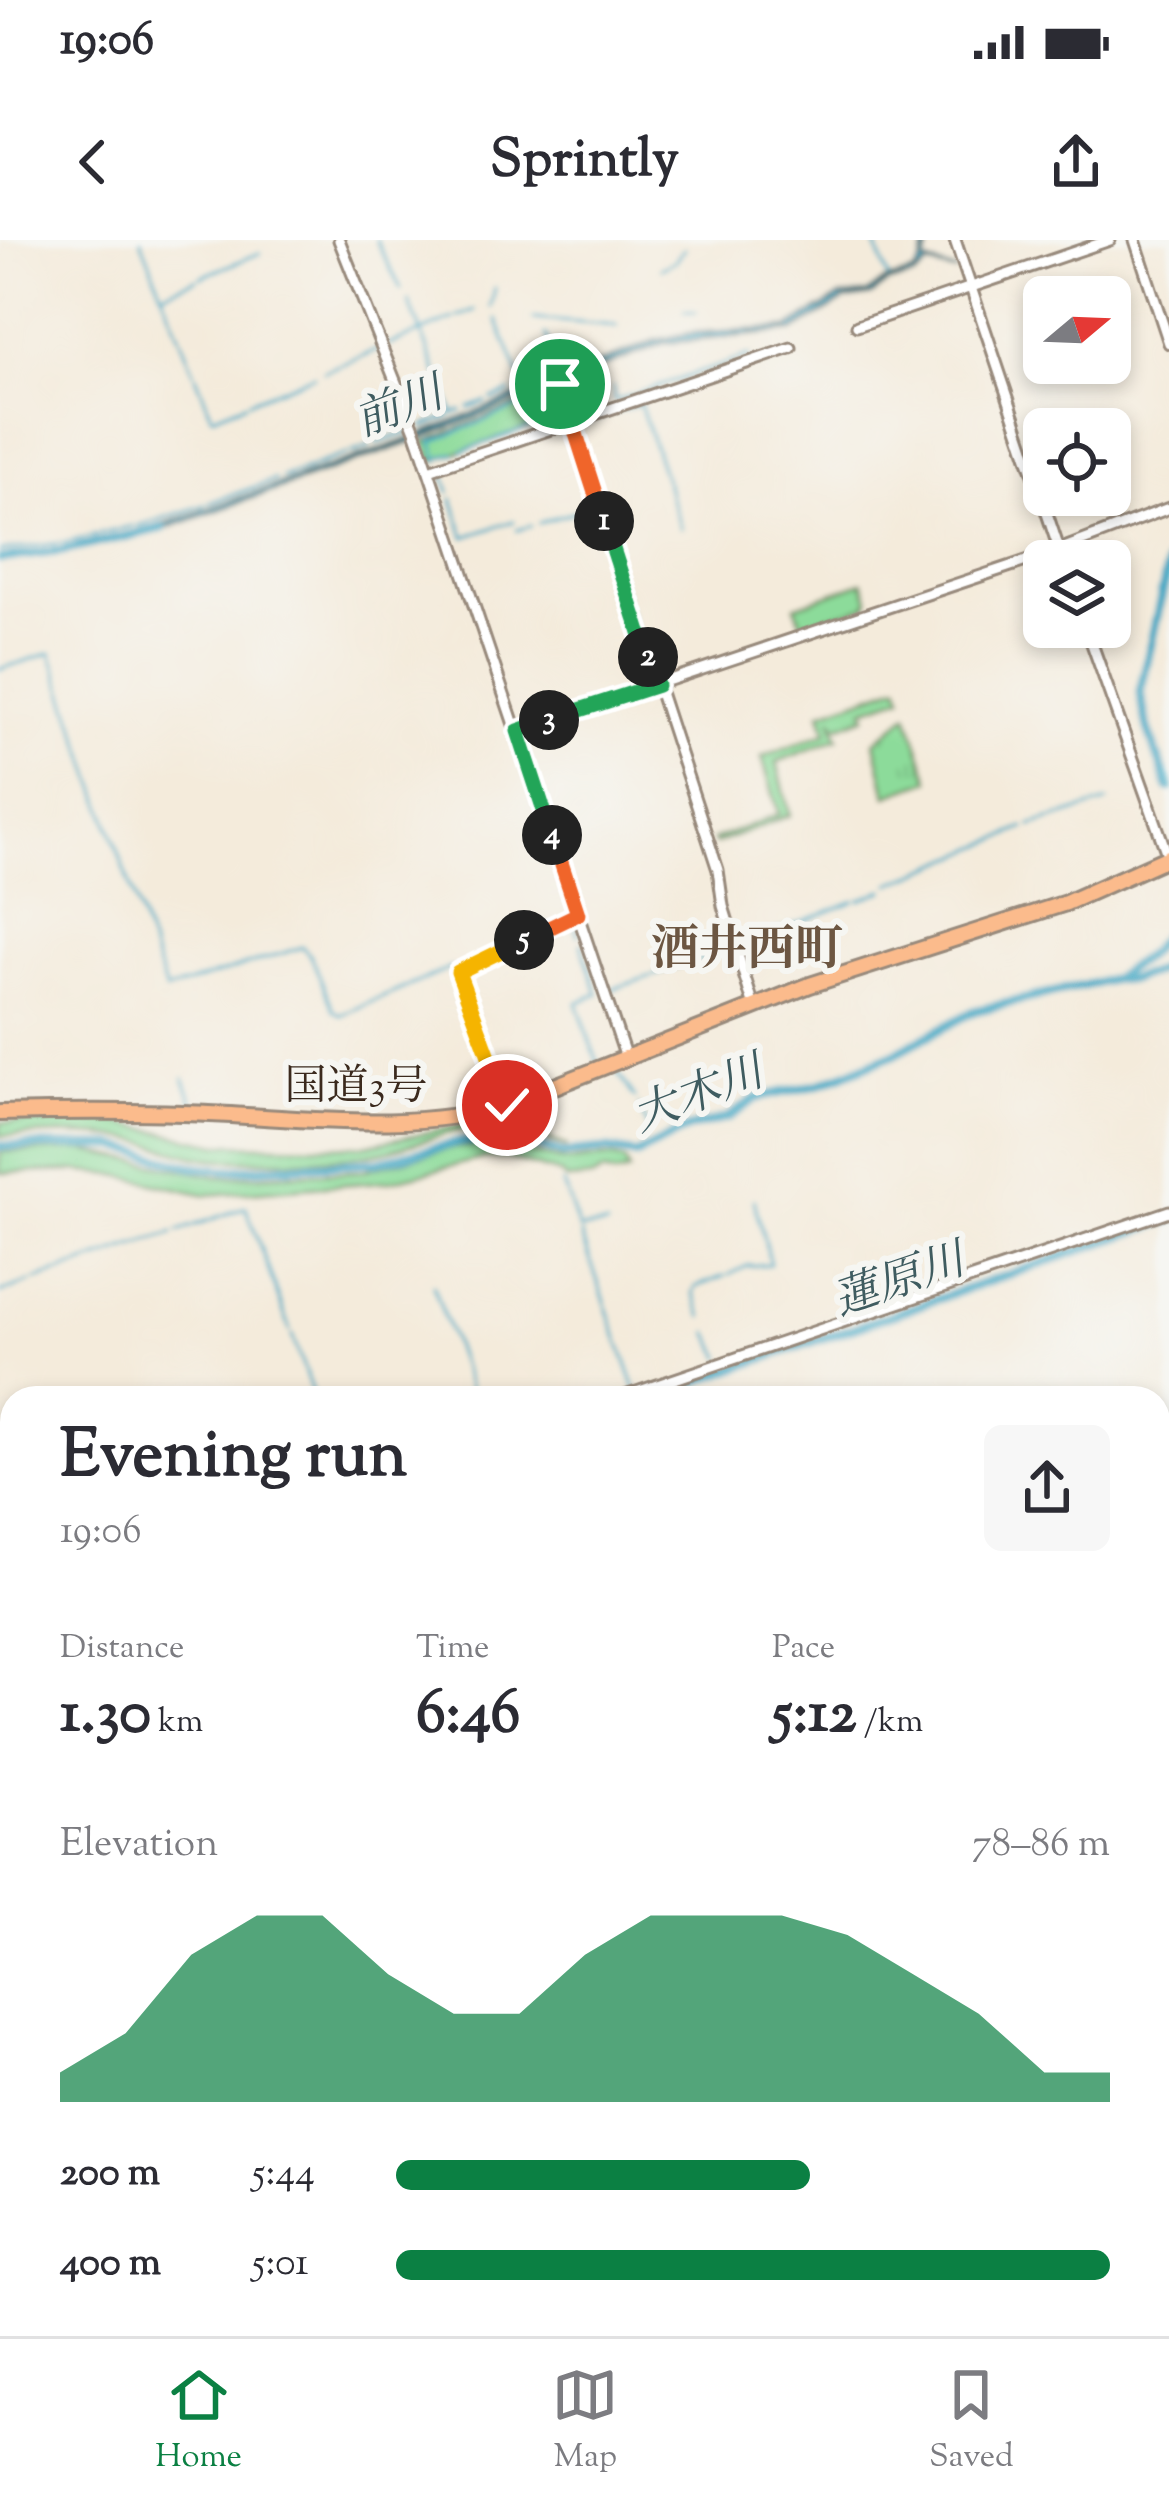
<!DOCTYPE html>
<meta charset="utf-8">
<style>
:root{--surface:#fff;--page:#f7f7f7;--text:#2b2b33;--muted:#7c7c81;--line:#e1e1e2;--accent:#0b8043}
body{margin:0;font-family:"Sorts Mill Goudy","Noto Serif JP",serif;background:var(--page);color:var(--text);height:100vh;display:flex;flex-direction:column;font-size:45px;white-space:nowrap}
*{box-sizing:border-box;margin:0}
p{font-size:39px;color:var(--muted)}
.icon{flex:none;width:66px;height:66px;fill:none;stroke:currentColor;stroke-width:2;stroke-linecap:round;stroke-linejoin:round}
.map{position:relative;flex:1;overflow:hidden}
.details{position:absolute;left:0px;top:1146px;width:1170px;height:951px;display:flex;flex-direction:column;background:var(--surface);border-radius:36px 36px 0 0;box-shadow:0 6px 18px #0003}
.details>*{flex:none}
.needle{width:78px;rotate:71deg}
.buttons{position:absolute;left:1023px;top:36px;display:grid;gap:24px}
.buttons a{display:grid;place-items:center;width:108px;height:108px;border-radius:18px;background:var(--surface);box-shadow:0 6px 18px #0003;font-size:60px}
.pin{position:absolute;display:grid;place-items:center;width:102px;height:102px;color:#fff;margin:-51px;border:6px solid #fff;border-radius:50%;box-shadow:0 3px 12px #0007}
.km{position:absolute;width:60px;height:60px;margin:-30px;border-radius:50%;background:#222;color:#fff;font-size:33px;line-height:60px;text-align:center}
.round{display:grid;place-items:center;flex:none;width:126px;height:126px;border-radius:18px;background:var(--page)}
.headline{display:flex;align-items:center;justify-content:space-between;height:204px;padding:0 60px}
h1{font-size:66px;font-weight:700;line-height:90px}
.figures{display:grid;grid-template-columns:repeat(3,1fr);gap:18px;height:204px;padding:12px 60px}
.figures div{display:grid;align-content:center}
.figures b{font-size:60px;font-weight:700}
.figures small{font-size:33px;font-weight:400}
.figures p{font-size:33px}
.chart{height:336px;padding:24px 60px}
.chart p{display:flex;justify-content:space-between}
.chart svg{width:100%;height:216px;margin-top:12px;fill:var(--accent);opacity:.7}
ul{padding:0 60px;list-style:none;font-size:39px}
li{display:grid;grid-template-columns:192px 144px 1fr;align-items:center;height:90px}
li i{height:30px;border-radius:15px;background:var(--accent)}
.status{display:flex;justify-content:space-between;align-items:center;height:84px;padding:0 60px;background:var(--surface);direction:ltr}
.status svg{height:33px;fill:currentColor}
header{display:flex;justify-content:space-between;align-items:center;height:156px;padding:0 60px;background:var(--surface);font-size:54px;font-weight:700}
.menu{display:flex;justify-content:space-around;align-items:center;height:168px;border-top:3px solid var(--line);background:var(--surface);font-size:33px;color:var(--muted)}
.menu a{display:grid;justify-items:center;gap:6px}
.menu .active{color:var(--accent)}
.map>svg:first-child{display:block}
.green{fill:#8cdb9a;stroke:#64825c;stroke-width:3}
.park{fill:url(#park-tufts);stroke:#64825c;stroke-width:3}
.water{fill:#44a8c4;stroke:#406971;stroke-width:3}
.lines{fill:none;stroke-linecap:round;stroke-linejoin:round}
.stream{stroke:#44a8c4;stroke-width:3}
.river{stroke:#44a8c4;stroke-width:9}
.tertiary-casing{stroke:#988a7c;stroke-width:15}
.primary-casing{stroke:#988a7c;stroke-width:18}
.trunk-casing{stroke:#988a7c;stroke-width:20}
.motorway-casing{stroke:#988a7c;stroke-width:22}
.tertiary{stroke:#fff;stroke-width:9}
.primary{stroke:#fbbb8c;stroke-width:12}
.trunk{stroke:#fbbb8c;stroke-width:14}
.motorway{stroke:#fbbb8c;stroke-width:16}
.rail{stroke:#3b2a1e;stroke-width:3}
.split-1-casing{stroke:#fff;stroke-width:24}
.split-2-casing{stroke:#fff;stroke-width:24}
.split-3-casing{stroke:#fff;stroke-width:24}
.split-4-casing{stroke:#fff;stroke-width:24}
.split-5-casing{stroke:#fff;stroke-width:24}
.split-6-casing{stroke:#fff;stroke-width:24}
.split-7-casing{stroke:#fff;stroke-width:24}
.split-1{stroke:#f0652b;stroke-width:15}
.split-2{stroke:#22a559;stroke-width:15}
.split-3{stroke:#22a559;stroke-width:15}
.split-4{stroke:#22a559;stroke-width:15}
.split-5{stroke:#f0652b;stroke-width:15}
.split-6{stroke:#f5b400;stroke-width:15}
.split-7{stroke:#f5b400;stroke-width:15}
.labels{text-anchor:middle;stroke-width:12;stroke-linejoin:round;paint-order:stroke}
.street-label{font-size:42px;fill:#3b2a1e;stroke:#f6f6f2}
.water-label{font-size:45px;font-style:italic;fill:#3f5c60;stroke:#f6f6f2}
.quarter-label{font-size:48px;font-weight:bold;fill:#6c5642;stroke:#f6f6f2}
</style>
<div class="status"><b>19:06</b><svg viewBox="0 0 49 12"><path d="M0 12V9h3v3zM5 12V6h3v6zM10 12V3h3v9zM15 12V0h3v12zM26 1h20v11H26zM47 4h2v5h-2z"/></svg></div>
<header><svg class="icon" aria-label="back" viewBox="0 0 24 24"><path d="M15 5l-7 7 7 7"/></svg>Sprintly<svg class="icon" aria-label="share" viewBox="0 0 24 24"><path d="M12 15V3M7 8l5-5 5 5M5 13v7h14v-7"/></svg></header>
<div class="map">
<svg width="1169" height="2096" viewBox="0 0 1169 2096">
<defs>
<pattern id="park-tufts" width="24" height="20" patternUnits="userSpaceOnUse" patternTransform="scale(3)"><rect width="24" height="20" fill="#8cdb9a"/><path d="M3 7l-1-3M5 7V3M7 7l1-3M15 17l-1-3M17 17v-4M19 17l1-3" fill="none" stroke="#7abc84"/></pattern>
</defs>
<rect width="100%" height="100%" fill="#f6f6f2"/>
<filter id="ink" filterUnits="userSpaceOnUse"><feTurbulence type="fractalNoise" baseFrequency=".00833" numOctaves="2"/><feDisplacementMap in="SourceGraphic" scale="24" xChannelSelector="R" yChannelSelector="G"/><feConvolveMatrix kernelMatrix="1 2 1 2 8 2 1 2 1" color-interpolation-filters="sRGB"/></filter>
<filter id="wash" filterUnits="userSpaceOnUse"><feTurbulence type="fractalNoise" baseFrequency=".004" numOctaves="4" result="noise"/><feDisplacementMap in="SourceGraphic" scale="48" xChannelSelector="R" yChannelSelector="G"/><feGaussianBlur stdDeviation="2.7" result="paint"/><feColorMatrix in="noise" values="0 0 0 0 0 0 0 0 0 0 0 0 0 0 0 0 0 1.4 0 .05"/><feComposite in="paint" operator="in"/></filter>
<g filter="url(#wash)">
<rect width="100%" height="100%" fill="#f4ebdb"/>
<g class="green">
<path d="M528,161L536,181L564,170L565,175L432,221L425,202Z"/>
<path d="M863,342L869,359L866,366L802,384L795,366Z"/>
<path d="M899,445L903,456L864,469L866,476L837,487L832,478L838,498L777,522L790,575L715,604L713,600L779,574L762,517L827,492L821,472Z"/>
<path d="M510,875L516,883L567,907C546,903 528,889 507,887C461,884 424,902 382,912C333,922 276,921 226,920C190,920 162,904 128,899C85,893 43,894 0,896V882H116L218,904L319,906L366,905Z"/>
<path d="M493,903C519,904 543,919 568,921C589,922 605,912 625,922L629,932L616,935L603,932L593,938L566,940L561,934L507,918H485L390,941L207,955L117,935L75,931L0,933V912L82,910L219,937L361,931L448,909Z"/>
</g>
<path class="park" d="M908,474L930,540L887,555L875,502Z"/>
<path class="water" d="M927,0H930L925,22L957,32L928,25L914,37L887,43L871,56L845,60L794,91L664,103L415,201L156,292L155,287L402,202L657,100L691,93L788,88L840,57L867,54L885,41L914,33L921,23Z"/>
<g class="lines">
<g class="stream">
<path d="M141,0L194,132"/>
<path d="M376,0L401,49"/>
<path d="M874,0L888,38"/>
<path d="M661,28L675,21L684,9"/>
<path d="M201,37L260,13"/>
<path d="M164,52L196,39"/>
<path d="M409,61L442,145"/>
<path d="M491,67L495,48"/>
<path d="M685,71L696,72"/>
<path d="M458,77L475,70"/>
<path d="M533,79L618,86"/>
<path d="M497,80L524,147"/>
<path d="M546,94L560,131"/>
<path d="M389,105L454,79"/>
<path d="M324,131L378,110"/>
<path d="M196,136L212,176L245,163"/>
<path d="M540,140L553,134"/>
<path d="M613,147L615,161L749,116"/>
<path d="M445,150L454,174L461,171"/>
<path d="M517,150L533,143"/>
<path d="M492,159L510,153"/>
<path d="M249,161L314,135"/>
<path d="M469,168L486,162"/>
<path d="M581,184L640,164L681,288"/>
<path d="M423,187L450,176"/>
<path d="M432,200L439,221"/>
<path d="M434,201L526,164L535,185L563,171"/>
<path d="M377,203L410,192"/>
<path d="M462,211L530,188"/>
<path d="M351,213L370,206"/>
<path d="M440,218L456,213"/>
<path d="M443,231L450,252"/>
<path d="M282,238L347,214"/>
<path d="M453,259L465,297L514,281"/>
<path d="M209,263L275,240"/>
<path d="M585,268H595L612,320"/>
<path d="M539,283L576,271"/>
<path d="M138,286L205,265"/>
<path d="M517,290L531,286"/>
<path d="M64,303L133,286"/>
<path d="M0,311L60,303"/>
<path d="M615,330L624,356"/>
<path d="M626,365L649,433"/>
<path d="M0,429L51,413L166,751L302,707L311,716L334,771L341,775L451,728"/>
<path d="M1031,586L1108,562"/>
<path d="M891,644L1025,588"/>
<path d="M860,660L884,650"/>
<path d="M573,681L578,695"/>
<path d="M517,699L546,684"/>
<path d="M581,703L598,754L577,763L598,823"/>
<path d="M739,706L855,661"/>
<path d="M610,750L731,709"/>
<path d="M615,829L635,858"/>
<path d="M184,838L196,868"/>
<path d="M544,858L551,855"/>
<path d="M639,866L648,889"/>
<path d="M314,873L355,875"/>
<path d="M563,944L579,989L607,986"/>
<path d="M179,991L246,967L290,1090"/>
<path d="M581,994L636,1149"/>
<path d="M729,1035L747,1026L770,1024L754,960"/>
<path d="M36,1040L173,993"/>
<path d="M433,1045L473,1158"/>
<path d="M0,1053L31,1042"/>
<path d="M703,1077L693,1052L696,1047L725,1036"/>
<path d="M709,1092L722,1117"/>
<path d="M292,1095L314,1158"/>
<path d="M1158,1355L1169,1354"/>
<path d="M1158,1459L1169,1458"/>
<path d="M7,1666L12,1665"/>
<path d="M0,1739H12"/>
<path d="M1158,2058L1169,2055"/>
<path d="M1039,2096L1073,2085"/>
</g>
<g class="river">
<path d="M0,319L62,311L163,288"/>
<path d="M1169,321L1140,453L1148,489L1169,548"/>
<path d="M1113,739L1130,740L1169,727"/>
<path d="M0,906H115L191,926L224,930L376,922L461,902L510,898L563,914L607,910L636,915L689,888L728,878L756,858L817,845L894,814L974,771L1113,739L1149,713L1169,689"/>
<path d="M648,1158L1169,980"/>
<path d="M1158,1220L1169,1218"/>
<path d="M0,1261L12,1262"/>
<path d="M0,1375L12,1373"/>
<path d="M0,2043L12,2041"/>
<path d="M160,2085L164,2096"/>
</g>
</g>
</g>
<g filter="url(#ink)">
<g class="lines">
<g class="tertiary-casing">
<g id="tertiary">
<path d="M339,0L416,193L626,818"/>
<path d="M955,0L1063,321"/>
<path d="M1135,0L1169,103"/>
<path d="M857,86L1110,0"/>
<path d="M557,137L718,630L723,666L754,767"/>
<path d="M429,230L791,108"/>
<path d="M1086,387L1168,617"/>
<path d="M517,491L1059,310L1169,268"/>
<path d="M507,865L458,732L578,674"/>
<path d="M619,1158L1169,971"/>
<path d="M0,1251L12,1252"/>
<path d="M1158,1423L1169,1421"/>
<path d="M0,1860L12,1857"/>
<path d="M152,2085L157,2096"/>
</g>
</g>
<g class="primary-casing">
<g id="primary">
<path d="M1158,1674H1169"/>
<path d="M0,1807L12,1806"/>
</g>
</g>
<g class="trunk-casing">
<path id="trunk" d="M0,873C77,871 154,871 231,875C322,880 419,891 507,865L810,745L1066,663L1169,617"/>
</g>
<g class="motorway-casing">
<g id="motorway">
<path d="M1158,1285L1169,1279"/>
<path d="M1158,1310L1169,1305"/>
<path d="M1158,1332L1169,1329"/>
<path d="M0,1481L12,1479"/>
</g>
</g>
<use href="#tertiary" class="tertiary"/>
<use href="#primary" class="primary"/>
<use href="#trunk" class="trunk"/>
<use href="#motorway" class="motorway"/>
<g class="rail">
<path d="M1158,1657H1169"/>
<path d="M0,1659L12,1658"/>
</g>
</g>
</g>
<g class="lines" filter="url(#ink)">
<g class="split-1-casing">
<path id="split-1" d="M560,144L604,281"/>
</g>
<g class="split-2-casing">
<path id="split-2" d="M604,281L648,417"/>
</g>
<g class="split-3-casing">
<path id="split-3" d="M549,480L657,445L648,417"/>
</g>
<g class="split-4-casing">
<path id="split-4" d="M549,480L518,491L552,595"/>
</g>
<g class="split-5-casing">
<path id="split-5" d="M524,700L578,674L552,595"/>
</g>
<g class="split-6-casing">
<path id="split-6" d="M482,797L458,732L524,700"/>
</g>
<g class="split-7-casing">
<path id="split-7" d="M482,797L507,865"/>
</g>
<use href="#split-1" class="split-1"/>
<use href="#split-2" class="split-2"/>
<use href="#split-3" class="split-3"/>
<use href="#split-4" class="split-4"/>
<use href="#split-5" class="split-5"/>
<use href="#split-6" class="split-6"/>
<use href="#split-7" class="split-7"/>
</g>
<g class="labels">
<g class="street-label">
<text x="356" y="859">国道3号</text>
</g>
<g class="water-label">
<text transform="translate(398 165) rotate(-21)" y="16">前川</text>
<text transform="translate(697 852) rotate(-21)" y="16">大木川</text>
<text transform="translate(898 1038) rotate(-19)" y="16">蓮原川</text>
</g>
<g class="quarter-label">
<text x="747" y="724">酒井西町</text>
</g>
</g>
</svg>
<div class="buttons">
<a><svg class="needle" viewBox="-14 -14 28 28"><path d="M0-13l5 13h-10z" fill="#e53935"/><path d="M0 13l5-13h-10z" fill="#7c7c81"/></svg></a>
<a><svg class="icon" aria-label="locate" viewBox="0 0 24 24"><circle cx="12" cy="12" r="6"/><path d="M12 2v4M12 18v4M2 12h4M18 12h4"/></svg></a>
<a><svg class="icon" aria-label="layers" viewBox="0 0 24 24"><path d="M12 4l9 5-9 5-9-5zM3 14l9 5 9-5"/></svg></a>
</div>
<div class="pin" style="left:560px;top:144px;background:#1e9e55"><svg class="icon" aria-label="arrive" viewBox="0 0 24 24"><path d="M6 21V4h12l-3 4 3 4H6"/></svg></div>
<div class="pin" style="left:507px;top:865px;background:#d93025"><svg class="icon" aria-label="check" viewBox="0 0 24 24"><path d="M5 12l5 5 9-10"/></svg></div>
<b class="km" style="left:604px;top:281px">1</b>
<b class="km" style="left:648px;top:417px">2</b>
<b class="km" style="left:549px;top:480px">3</b>
<b class="km" style="left:552px;top:595px">4</b>
<b class="km" style="left:524px;top:700px">5</b>
<section class="details">
<div class="headline"><div><h1>Evening run</h1><p>19:06</p></div><a class="round"><svg class="icon" aria-label="share" viewBox="0 0 24 24"><path d="M12 15V3M7 8l5-5 5 5M5 13v7h14v-7"/></svg></a></div>
<div class="figures">
<div><p>Distance</p><b>1.30<small> km</small></b></div>
<div><p>Time</p><b>6:46</b></div>
<div><p>Pace</p><b>5:12<small> /km</small></b></div>
</div>
<div class="chart"><p><span>Elevation</span>78–86 m</p>
<svg viewBox="0 0 160 44" preserveAspectRatio="none"><path d="M0 44V38L10 30L20 14L30 6L40 6L50 18L60 26L70 26L80 14L90 6L100 6L110 6L120 10L130 18L140 26L150 38L160 38V44z"/></svg>
</div>
<ul>
<li><b>200 m</b>5:44<i style="width:58%"></i></li>
<li><b>400 m</b>5:01<i style="width:100%"></i></li>
</ul>
</section>
</div>
<nav class="menu">
<a class="active"><svg class="icon" aria-label="home" viewBox="0 0 24 24"><path d="M3 11l9-7 9 7M6 9v11h12V9"/></svg>Home</a>
<a><svg class="icon" aria-label="map" viewBox="0 0 24 24"><path d="M3 6l6-2 6 2 6-2v14l-6 2-6-2-6 2zM9 4v14M15 6v14"/></svg>Map</a>
<a><svg class="icon" aria-label="saved" viewBox="0 0 24 24"><path d="M7 4h10v16l-5-4-5 4z"/></svg>Saved</a>
</nav>
